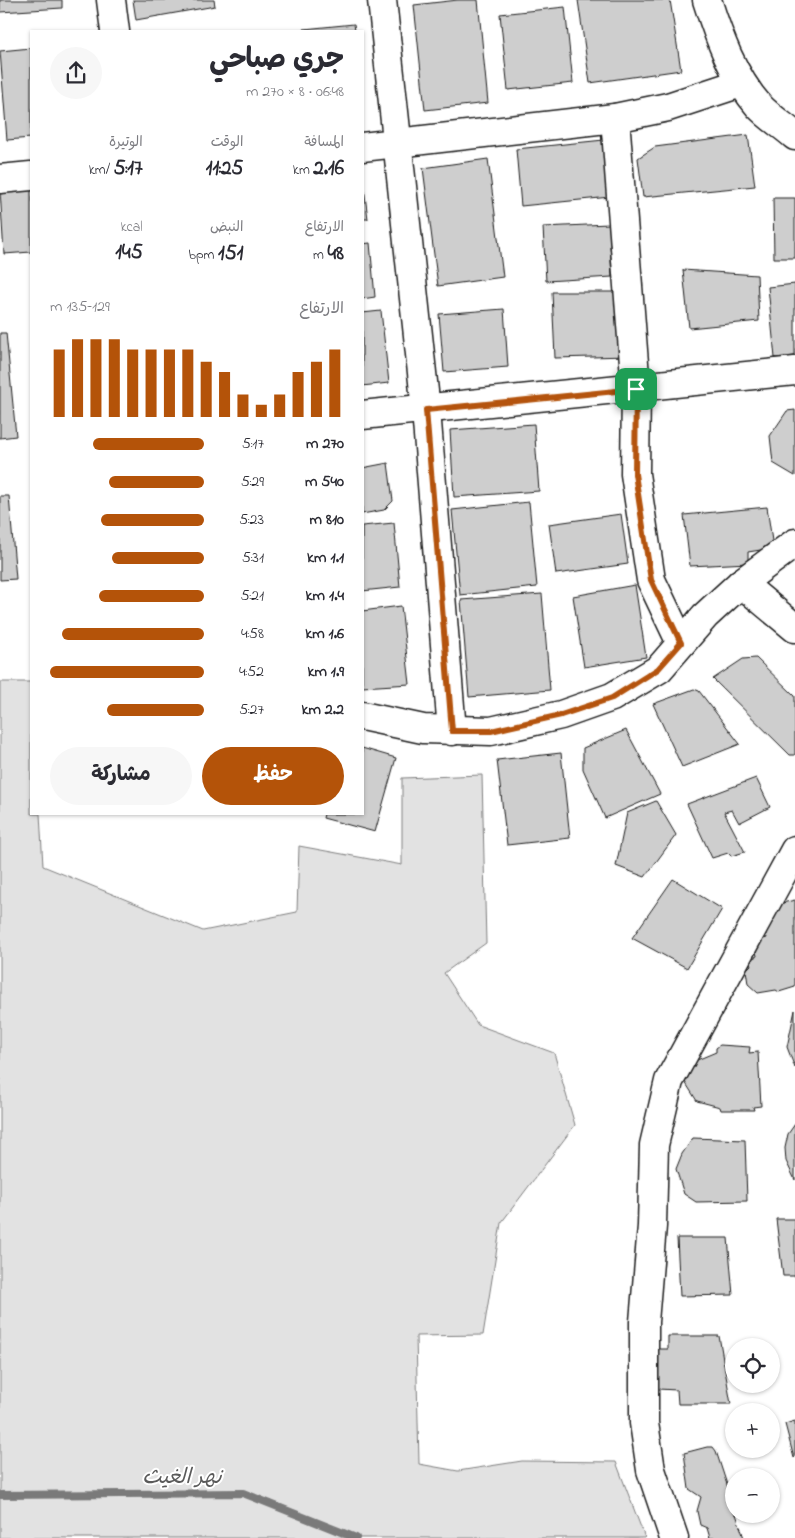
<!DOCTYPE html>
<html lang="ar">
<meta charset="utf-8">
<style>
:root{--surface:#fff;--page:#f7f7f7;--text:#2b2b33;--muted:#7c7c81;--accent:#b45309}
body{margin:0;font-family:"Indie Flower","Playpen Sans Arabic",sans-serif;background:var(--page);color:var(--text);direction:rtl;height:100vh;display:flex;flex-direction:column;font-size:19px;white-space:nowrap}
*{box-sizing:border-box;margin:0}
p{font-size:16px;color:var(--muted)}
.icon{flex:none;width:28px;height:28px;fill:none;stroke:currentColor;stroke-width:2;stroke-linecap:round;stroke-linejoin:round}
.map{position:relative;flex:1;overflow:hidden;direction:ltr}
.drawer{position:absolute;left:30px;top:30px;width:334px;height:785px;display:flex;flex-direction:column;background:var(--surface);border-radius:0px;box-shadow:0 1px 4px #0004;direction:rtl}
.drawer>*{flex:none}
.buttons{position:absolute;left:725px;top:1338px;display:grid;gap:10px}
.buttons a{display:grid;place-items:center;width:55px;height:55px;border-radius:50%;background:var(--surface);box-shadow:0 1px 4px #0004;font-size:25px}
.pin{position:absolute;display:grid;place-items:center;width:42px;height:42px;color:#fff;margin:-21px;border-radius:10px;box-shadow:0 2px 8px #0006}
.round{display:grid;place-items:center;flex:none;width:52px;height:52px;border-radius:26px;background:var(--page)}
.head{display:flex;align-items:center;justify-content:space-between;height:85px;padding:0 20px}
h1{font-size:28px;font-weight:700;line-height:38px}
.figures{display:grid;grid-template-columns:repeat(3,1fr);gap:8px;height:85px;padding:5px 20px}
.figures div{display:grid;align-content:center}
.figures b{font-size:21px;font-weight:700}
.figures small{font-size:14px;font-weight:400}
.figures p{font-size:14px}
.chart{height:140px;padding:10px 20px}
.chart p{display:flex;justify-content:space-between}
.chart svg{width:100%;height:90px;margin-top:5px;stroke:var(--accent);stroke-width:6}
.action{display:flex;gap:10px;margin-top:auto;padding:10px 20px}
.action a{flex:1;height:58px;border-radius:30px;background:var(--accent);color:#fff;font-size:20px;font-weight:700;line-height:58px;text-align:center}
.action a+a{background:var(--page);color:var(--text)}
ul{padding:0 20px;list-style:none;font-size:16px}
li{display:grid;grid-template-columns:80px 60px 1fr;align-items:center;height:38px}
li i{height:12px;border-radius:6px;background:var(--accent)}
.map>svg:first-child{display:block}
.green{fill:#e2e2e2;stroke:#7f7f7f}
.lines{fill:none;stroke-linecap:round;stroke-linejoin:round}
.stream{stroke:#7a7a7a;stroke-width:8}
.building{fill:#cecece;stroke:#1c1c1c}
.street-casing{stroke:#1c1c1c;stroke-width:31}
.street{stroke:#fff;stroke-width:28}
.route-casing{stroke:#fff;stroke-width:10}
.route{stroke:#b45309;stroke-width:6}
.labels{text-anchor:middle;stroke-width:4;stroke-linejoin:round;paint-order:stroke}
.water-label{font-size:21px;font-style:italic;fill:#5a5a5a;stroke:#fff}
</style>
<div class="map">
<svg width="795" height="1538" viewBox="0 0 795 1538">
<rect width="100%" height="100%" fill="#fff"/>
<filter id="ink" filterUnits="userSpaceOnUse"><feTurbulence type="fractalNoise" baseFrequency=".02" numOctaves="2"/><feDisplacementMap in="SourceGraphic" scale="10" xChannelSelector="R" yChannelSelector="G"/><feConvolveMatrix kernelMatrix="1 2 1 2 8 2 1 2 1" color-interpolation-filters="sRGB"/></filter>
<g filter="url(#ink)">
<path class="green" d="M0,682H31V814H40L43,866L203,931L297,912L299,846L402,865V778L482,775L486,943L444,973L478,1025L554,1053L575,1125L501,1223L483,1335L416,1336L419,1464L458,1471L522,1461L616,1462L645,1538H0Z"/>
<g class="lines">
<path class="stream" d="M0,1495L243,1493L356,1538"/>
</g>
<g class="building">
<path d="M0,0H62V8L0,12Z"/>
<path d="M133,0H214L215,6L136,20Z"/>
<path d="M458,0H478L488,103L425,110L414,5Z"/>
<path d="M578,0H670L681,70L590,83Z"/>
<path d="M565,7L573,83L508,90L500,14Z"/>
<path d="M354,24L355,31H305L304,29Z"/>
<path d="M31,48V138L7,140L0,51Z"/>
<path d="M748,135L755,186L643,197L638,158L655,147Z"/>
<path d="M604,140L610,197L521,206L516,149Z"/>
<path d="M488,159L503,277L438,286L423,168Z"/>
<path d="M362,171L368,219H362Z"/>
<path d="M31,188V252L4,254L0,190Z"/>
<path d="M773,198H795V258H774Z"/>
<path d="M609,224L612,277L546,281L543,227Z"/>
<path d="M370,243L375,297L362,299V244Z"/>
<path d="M683,270L757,275L759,321L689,328Z"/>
<path d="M795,284V356L775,358L768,287Z"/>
<path d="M552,292H619L628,356L555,358Z"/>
<path d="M504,309L508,367L444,372L439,314Z"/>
<path d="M381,311L389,383L362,386V313Z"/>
<path d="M0,333H6L16,436L0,438Z"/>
<path d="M795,410V476L773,463L770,436L787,411Z"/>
<path d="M534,424L539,491L454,497L450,430Z"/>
<path d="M388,463L393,501L384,510L362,514V468Z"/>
<path d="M0,496H9L16,579L0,580Z"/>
<path d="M529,502L537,587L460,595L452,510Z"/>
<path d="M767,507L773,548L748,552V563L690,566L684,515Z"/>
<path d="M621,514L628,564L556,574L549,524Z"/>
<path d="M394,523L400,587L362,591V526Z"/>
<path d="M635,585L646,657L584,667L573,596Z"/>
<path d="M542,594L550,690L469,697L461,600Z"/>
<path d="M401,606L410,684L362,687V611Z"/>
<path d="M756,658L795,696V755H790L713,679L743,659Z"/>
<path d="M694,689L699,691L740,744L682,767L653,704Z"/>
<path d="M626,730L660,794L605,818L583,769V748Z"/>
<path d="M362,748L396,758L375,832L323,818L324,814H362Z"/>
<path d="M561,753L570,838L507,845L497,760Z"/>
<path d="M756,778L770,807L739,823L732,810L724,812L745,852L731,856L728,853L712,858L687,804Z"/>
<path d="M656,801L676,835L645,877L616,866L627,813Z"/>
<path d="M673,879L722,909L687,968L632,938Z"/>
<path d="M795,900V987L779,992L776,990L758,993L748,984L746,970L751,965L749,960L757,956L754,942L767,938L763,925L778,904Z"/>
<path d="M795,1010V1068L787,1047Z"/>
<path d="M720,1045L750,1047L749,1053L758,1052L761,1106L753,1107L754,1110H721L720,1107L697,1101L685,1082L689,1068L697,1060L716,1052V1048Z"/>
<path d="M795,1124V1180L786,1161L785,1148L788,1134Z"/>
<path d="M693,1138L745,1140L747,1201L696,1202L684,1194L676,1169L682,1154Z"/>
<path d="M776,1219H795V1276H783Z"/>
<path d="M677,1238H728L733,1295L680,1296Z"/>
<path d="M668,1336H719L731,1404H678L677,1390L658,1389L652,1349H668Z"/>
<path d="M795,1421V1457L794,1458L785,1424Z"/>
<path d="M707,1447H713L716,1451L734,1506V1514H736L744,1538H710L707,1528L700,1525L697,1511L701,1497L689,1489L684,1453Z"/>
</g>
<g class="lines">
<g class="street-casing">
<g id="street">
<path d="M111,0L115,31"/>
<path d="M382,0L426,410L452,731"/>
<path d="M707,0C719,38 733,76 759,106C769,117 784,126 795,136"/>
<path d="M615,118L636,389L635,474L651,580L681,643"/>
<path d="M362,147L615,118L668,107L741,83"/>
<path d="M0,179L31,176"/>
<path d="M362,415L795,371"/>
<path d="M741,583L795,628"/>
<path d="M362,716L423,729L491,731L561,715L612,697L659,669L705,616L741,583L795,543"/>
<path d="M674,1538L651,1470L644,1423V1322L652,1226L654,1145L669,1081L795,850"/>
</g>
</g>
<use href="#street" class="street"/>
</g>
</g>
<g class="lines" filter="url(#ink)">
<g class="route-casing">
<path id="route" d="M636,389L635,474L651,580L681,643L658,669L612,698L561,715L491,731H452L426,410Z"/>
</g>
<use href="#route" class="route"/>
</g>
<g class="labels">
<g class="water-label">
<text x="182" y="1483">نهر الغيث</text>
</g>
</g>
</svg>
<div class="buttons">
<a><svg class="icon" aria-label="locate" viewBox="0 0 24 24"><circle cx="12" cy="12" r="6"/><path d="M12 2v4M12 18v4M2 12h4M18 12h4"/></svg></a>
<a>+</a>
<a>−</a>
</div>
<div class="pin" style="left:636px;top:389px;background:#1e9e55"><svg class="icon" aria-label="arrive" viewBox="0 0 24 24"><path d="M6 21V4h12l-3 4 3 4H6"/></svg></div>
<section class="drawer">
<div class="head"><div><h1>جري صباحي</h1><p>06:48 · 8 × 270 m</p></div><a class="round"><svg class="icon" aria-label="share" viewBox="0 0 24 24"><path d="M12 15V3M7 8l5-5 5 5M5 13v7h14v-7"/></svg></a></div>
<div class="figures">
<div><p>المسافة</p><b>2.16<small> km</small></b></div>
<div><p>الوقت</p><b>11:25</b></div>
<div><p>الوتيرة</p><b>5:17<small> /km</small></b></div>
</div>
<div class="figures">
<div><p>الارتفاع</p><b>48<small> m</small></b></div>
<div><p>النبض</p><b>151<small> bpm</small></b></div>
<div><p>kcal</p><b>145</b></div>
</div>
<div class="chart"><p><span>الارتفاع</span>129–135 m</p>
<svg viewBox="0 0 160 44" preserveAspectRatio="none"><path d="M5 44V11M15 44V6M25 44V6M35 44V6M45 44V11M55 44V11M65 44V11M75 44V11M85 44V17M95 44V22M105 44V33M115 44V38M125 44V33M135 44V22M145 44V17M155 44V11"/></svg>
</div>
<ul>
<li><b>270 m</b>5:17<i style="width:72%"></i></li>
<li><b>540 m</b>5:29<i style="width:62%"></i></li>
<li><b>810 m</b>5:23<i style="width:67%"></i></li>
<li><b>1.1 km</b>5:31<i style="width:60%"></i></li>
<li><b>1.4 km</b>5:21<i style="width:68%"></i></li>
<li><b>1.6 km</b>4:58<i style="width:92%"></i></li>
<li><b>1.9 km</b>4:52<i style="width:100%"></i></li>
<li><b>2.2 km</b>5:27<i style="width:63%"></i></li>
</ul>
<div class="action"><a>حفظ</a><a>مشاركة</a></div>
</section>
</div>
